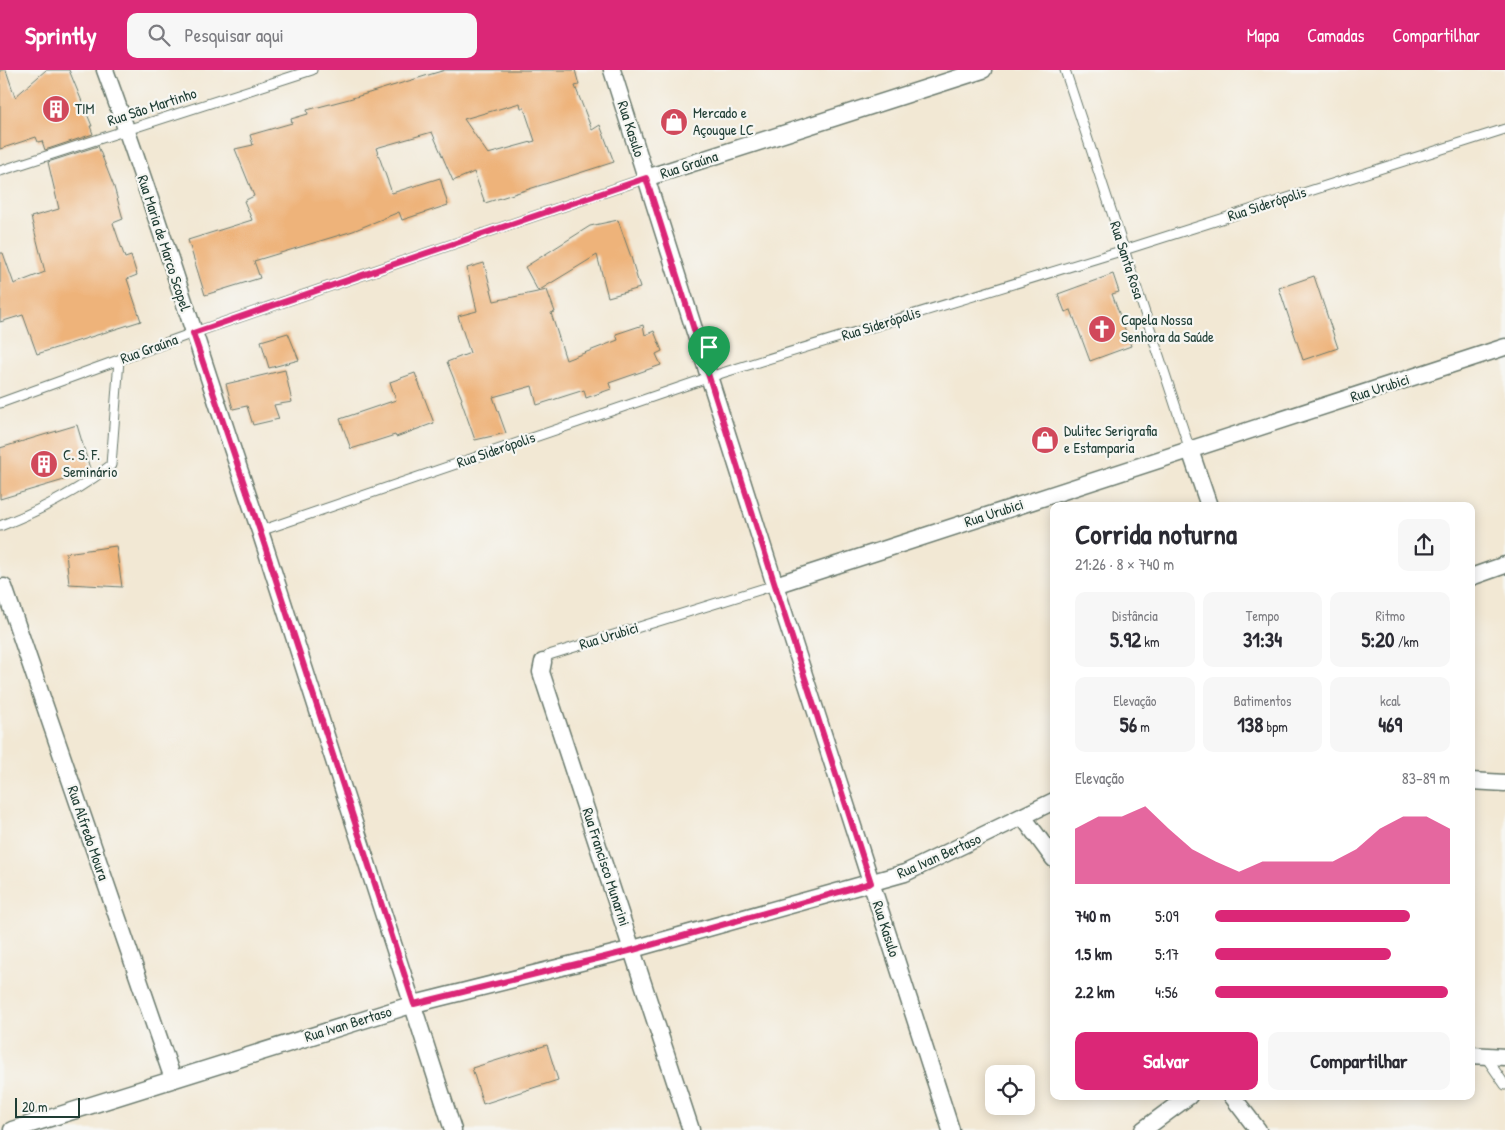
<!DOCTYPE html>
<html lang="pt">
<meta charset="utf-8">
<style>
:root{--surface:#fff;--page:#f7f7f7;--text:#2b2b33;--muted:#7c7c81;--accent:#db2777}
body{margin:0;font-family:"Patrick Hand",sans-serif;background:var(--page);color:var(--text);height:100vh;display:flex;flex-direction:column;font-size:19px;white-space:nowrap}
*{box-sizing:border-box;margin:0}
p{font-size:16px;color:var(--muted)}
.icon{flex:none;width:28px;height:28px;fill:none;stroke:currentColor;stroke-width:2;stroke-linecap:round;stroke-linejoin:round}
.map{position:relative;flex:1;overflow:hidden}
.side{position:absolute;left:1050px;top:432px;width:425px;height:598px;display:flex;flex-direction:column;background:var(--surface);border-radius:10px;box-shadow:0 2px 12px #0003}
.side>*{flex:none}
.fabs{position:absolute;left:985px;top:995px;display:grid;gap:10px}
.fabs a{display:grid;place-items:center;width:50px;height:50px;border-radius:10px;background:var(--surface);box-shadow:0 2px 12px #0003;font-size:25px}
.scale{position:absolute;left:15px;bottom:12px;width:65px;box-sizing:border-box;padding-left:5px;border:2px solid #1f3d34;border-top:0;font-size:14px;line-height:18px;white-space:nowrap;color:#1f3d34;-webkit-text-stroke:4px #f6f6f2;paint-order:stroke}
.pin{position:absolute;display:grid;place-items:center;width:42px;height:42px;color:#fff;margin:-51px -21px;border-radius:50% 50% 50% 0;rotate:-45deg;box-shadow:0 0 5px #0007}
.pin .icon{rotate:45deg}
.round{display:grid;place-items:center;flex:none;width:52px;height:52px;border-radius:10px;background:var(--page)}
.headline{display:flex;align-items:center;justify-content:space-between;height:85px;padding:0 25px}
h1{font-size:28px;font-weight:800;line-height:38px}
.figures{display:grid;grid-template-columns:repeat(3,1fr);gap:8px;height:85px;padding:5px 25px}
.figures div{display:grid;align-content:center;border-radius:10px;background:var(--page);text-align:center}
.figures b{font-size:21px;font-weight:800}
.figures small{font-size:14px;font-weight:400}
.figures p{font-size:14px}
.chart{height:140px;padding:10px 25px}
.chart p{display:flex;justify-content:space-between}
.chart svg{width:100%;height:90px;margin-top:5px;fill:var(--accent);opacity:.7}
.action{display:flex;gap:10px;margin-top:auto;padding:10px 25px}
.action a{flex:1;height:58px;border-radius:10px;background:var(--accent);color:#fff;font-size:20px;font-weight:800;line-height:58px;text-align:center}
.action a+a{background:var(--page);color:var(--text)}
ul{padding:0 25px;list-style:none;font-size:16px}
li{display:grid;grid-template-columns:80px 60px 1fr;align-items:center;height:38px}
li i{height:12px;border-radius:6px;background:var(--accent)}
header{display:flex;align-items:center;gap:30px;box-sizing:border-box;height:70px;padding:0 25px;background:var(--accent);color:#fff}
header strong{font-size:24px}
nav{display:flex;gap:28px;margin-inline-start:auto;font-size:18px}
.search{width:350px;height:45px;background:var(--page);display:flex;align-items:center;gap:12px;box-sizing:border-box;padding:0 18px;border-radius:10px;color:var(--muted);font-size:19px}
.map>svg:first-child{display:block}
.building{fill:#eeb37a;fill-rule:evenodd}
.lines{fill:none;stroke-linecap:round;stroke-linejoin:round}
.lane-casing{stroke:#69796c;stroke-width:11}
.street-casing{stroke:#69796c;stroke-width:19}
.lane{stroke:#fff;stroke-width:9}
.street{stroke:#fff;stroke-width:16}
.route-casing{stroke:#fff;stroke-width:10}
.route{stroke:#db2777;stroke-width:6}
.labels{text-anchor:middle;stroke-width:4.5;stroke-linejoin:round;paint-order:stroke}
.street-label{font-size:15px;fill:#1f3d34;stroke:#f6f6f2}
.poi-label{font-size:15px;fill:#1f3d34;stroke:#f6f6f2;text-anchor:start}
</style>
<header>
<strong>Sprintly</strong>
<div class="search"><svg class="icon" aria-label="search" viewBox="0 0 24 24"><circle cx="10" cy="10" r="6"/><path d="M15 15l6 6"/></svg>Pesquisar aqui</div>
<nav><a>Mapa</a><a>Camadas</a><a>Compartilhar</a></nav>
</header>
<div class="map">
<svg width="1505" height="1060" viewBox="0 0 1505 1060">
<rect width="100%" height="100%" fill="#f6f6f2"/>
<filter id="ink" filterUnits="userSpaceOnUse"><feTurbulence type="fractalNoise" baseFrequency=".02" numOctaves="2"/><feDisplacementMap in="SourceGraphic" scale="10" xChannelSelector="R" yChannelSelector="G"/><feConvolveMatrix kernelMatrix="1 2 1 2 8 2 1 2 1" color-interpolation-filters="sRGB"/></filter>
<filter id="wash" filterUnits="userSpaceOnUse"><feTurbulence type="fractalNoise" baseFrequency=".0096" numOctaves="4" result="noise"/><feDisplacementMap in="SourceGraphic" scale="20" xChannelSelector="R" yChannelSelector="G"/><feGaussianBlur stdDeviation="1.12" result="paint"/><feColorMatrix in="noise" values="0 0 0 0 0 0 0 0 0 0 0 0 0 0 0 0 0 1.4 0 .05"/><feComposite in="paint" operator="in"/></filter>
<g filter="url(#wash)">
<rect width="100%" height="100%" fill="#f2e8d4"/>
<g id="blocks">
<g class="building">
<path d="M0,0H6L15,27L46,0H69L92,56H90L93,64L45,80L42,71L38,72L36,67L0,79Z"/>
<path d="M445,0H575L579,15L575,16L592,60L600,55L614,92L485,133L474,102L453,111L432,62L376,78L392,123L440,108L448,135L402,150L399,142L353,161L254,191L260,208L205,225L188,170L252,150L244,131L254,126L235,79L253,75L250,65L292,53L291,49L308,44L307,40L349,29ZM520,33L521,38H524L535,71L488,84L464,49Z"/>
<path d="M98,76L114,117L123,149L113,153L125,188L131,186L137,205L127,209L141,251L37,284L23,245L0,252V183H3L14,214L45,202L31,147L59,139L48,92Z"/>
<path d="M618,150L631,187L640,218L608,227L597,185L538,221L525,197L590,156Z"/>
<path d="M484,193L494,231L547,220L555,242L551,243L566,290L618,270L616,264L643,255L645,265L654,261L662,281L656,284L661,295L609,313L611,319L586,328L584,320L537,335L532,316L493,327L506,363L475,370L461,330L462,329L447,292L470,283L458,246L477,241L467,198Z"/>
<path d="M1113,204L1119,222L1112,224L1131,276L1090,291L1071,240L1065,242L1058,224Z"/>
<path d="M1314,206L1338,278L1303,290L1279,218Z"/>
<path d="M288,263L299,290L269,298L261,271Z"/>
<path d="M285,300L292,332L274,335L279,349L253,355L247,336L233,339L226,314Z"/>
<path d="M415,303L434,353L396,367L395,365L351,379L340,349L396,330L390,312Z"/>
<path d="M77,355L91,402L0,429V378Z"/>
<path d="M116,476L122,517L69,514L66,483Z"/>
<path d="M547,975L558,1010L483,1034L472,998Z"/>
</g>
</g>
</g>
<g filter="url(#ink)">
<use href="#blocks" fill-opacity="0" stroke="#69796c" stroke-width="1"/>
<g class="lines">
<g class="lane-casing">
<g id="lane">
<path d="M1065,0L1190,380"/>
<path d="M0,101L312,0"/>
<path d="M0,333L193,263L646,108"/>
<path d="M0,456C39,441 78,421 111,395L119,290"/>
<path d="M260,461L722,303L1124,180L1505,59"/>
<path d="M543,592L549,585L775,515"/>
<path d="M1485,986L1505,1015"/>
</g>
</g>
<g class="street-casing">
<g id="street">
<path d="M105,0C161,152 207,308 260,461L453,1060"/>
<path d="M612,0L775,515L951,1060"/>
<path d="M646,108L983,0"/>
<path d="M1190,380L1209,436"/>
<path d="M1471,507L1505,495"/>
<path d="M775,515L1505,277"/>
<path d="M0,518L4,517L173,1009"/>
<path d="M543,592L541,602L691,1060"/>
<path d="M1471,711L1505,713"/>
<path d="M1023,747L1054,789"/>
<path d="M1471,985L1505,987"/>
<path d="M1232,1026L1258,1060"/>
<path d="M12,1060L414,934L633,879L905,803L1054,731"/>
<path d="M1143,1060L1189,1026"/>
</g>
</g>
<use href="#lane" class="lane"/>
<use href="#street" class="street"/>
</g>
</g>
<g class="lines" filter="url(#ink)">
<g class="route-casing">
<path id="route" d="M646,108L775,515L871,813L633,880L414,934L260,461L193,263Z"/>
</g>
<use href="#route" class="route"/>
</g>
<defs>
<g id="building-disc" transform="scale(1.4375)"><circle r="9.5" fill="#d1495b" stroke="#f6f6f2"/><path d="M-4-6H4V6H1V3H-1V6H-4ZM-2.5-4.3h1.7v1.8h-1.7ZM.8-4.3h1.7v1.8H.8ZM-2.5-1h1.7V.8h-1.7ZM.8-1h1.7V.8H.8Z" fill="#fff"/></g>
<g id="shop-disc" transform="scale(1.4375)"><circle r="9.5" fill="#d1495b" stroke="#f6f6f2"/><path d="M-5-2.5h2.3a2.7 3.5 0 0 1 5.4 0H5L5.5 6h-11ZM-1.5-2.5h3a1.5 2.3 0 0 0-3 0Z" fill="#fff"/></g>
<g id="church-disc" transform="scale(1.4375)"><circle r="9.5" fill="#d1495b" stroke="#f6f6f2"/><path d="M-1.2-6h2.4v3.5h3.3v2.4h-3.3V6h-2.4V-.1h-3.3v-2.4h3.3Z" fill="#fff"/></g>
</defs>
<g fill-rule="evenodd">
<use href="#building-disc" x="56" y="39"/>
<use href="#shop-disc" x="674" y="52"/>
<use href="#church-disc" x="1102" y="259"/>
<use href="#shop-disc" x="1045" y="370"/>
<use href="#building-disc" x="44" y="394"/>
</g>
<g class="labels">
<g class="street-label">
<text transform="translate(152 37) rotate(-18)" y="5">Rua São Martinho</text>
<text transform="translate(631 59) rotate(72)" y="5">Rua Kasulo</text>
<text transform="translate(689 95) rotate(-18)" y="5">Rua Graúna</text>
<text transform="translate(1267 134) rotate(-18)" y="5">Rua Siderópolis</text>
<text transform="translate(164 173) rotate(72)" y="5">Rua Maria de Marco Scopel</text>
<text transform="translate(1127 190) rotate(72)" y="5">Rua Santa Rosa</text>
<text transform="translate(881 254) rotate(-17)" y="5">Rua Siderópolis</text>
<text transform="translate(149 279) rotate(-20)" y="5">Rua Graúna</text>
<text transform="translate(1380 318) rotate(-18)" y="5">Rua Urubici</text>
<text transform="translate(496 380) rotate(-19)" y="5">Rua Siderópolis</text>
<text transform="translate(994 443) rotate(-18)" y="5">Rua Urubici</text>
<text transform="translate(609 566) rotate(-17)" y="5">Rua Urubici</text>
<text transform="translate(88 763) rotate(71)" y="5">Rua Alfredo Moura</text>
<text transform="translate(939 786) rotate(-24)" y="5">Rua Ivan Bertaso</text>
<text transform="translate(606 797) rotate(72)" y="5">Rua Francisco Munarini</text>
<text transform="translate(886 859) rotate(72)" y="5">Rua Kasulo</text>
<text transform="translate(348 954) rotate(-17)" y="5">Rua Ivan Bertaso</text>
</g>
<g class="poi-label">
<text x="75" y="44">TIM</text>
<text x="693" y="48">Mercado e<tspan x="693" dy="17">Açougue LC</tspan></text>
<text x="1121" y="255">Capela Nossa<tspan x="1121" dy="17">Senhora da Saúde</tspan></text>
<text x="1064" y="366">Dulitec Serigrafia<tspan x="1064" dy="17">e Estamparia</tspan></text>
<text x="63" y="390">C. S. F.<tspan x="63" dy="17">Seminário</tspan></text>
</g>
</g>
</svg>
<div class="fabs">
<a><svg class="icon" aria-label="locate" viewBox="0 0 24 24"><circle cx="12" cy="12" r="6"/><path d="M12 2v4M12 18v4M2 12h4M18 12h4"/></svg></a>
</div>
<div class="scale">20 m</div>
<div class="pin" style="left:709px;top:307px;background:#1e9e55"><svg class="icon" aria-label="arrive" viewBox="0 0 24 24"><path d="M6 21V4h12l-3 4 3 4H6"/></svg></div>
<section class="side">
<div class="headline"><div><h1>Corrida noturna</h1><p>21:26 · 8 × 740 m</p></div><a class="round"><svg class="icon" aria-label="share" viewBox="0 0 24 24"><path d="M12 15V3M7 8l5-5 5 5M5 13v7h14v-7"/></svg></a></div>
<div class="figures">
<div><p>Distância</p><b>5.92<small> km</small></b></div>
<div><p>Tempo</p><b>31:34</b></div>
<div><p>Ritmo</p><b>5:20<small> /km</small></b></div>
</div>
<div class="figures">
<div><p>Elevação</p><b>56<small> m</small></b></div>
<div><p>Batimentos</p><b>138<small> bpm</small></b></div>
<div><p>kcal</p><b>469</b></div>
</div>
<div class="chart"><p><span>Elevação</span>83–89 m</p>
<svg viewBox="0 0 160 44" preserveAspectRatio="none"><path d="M0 44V17L10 11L20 11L30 6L40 17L50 27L60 33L70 38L80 33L90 33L100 33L110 33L120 27L130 17L140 11L150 11L160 17V44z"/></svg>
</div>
<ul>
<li><b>740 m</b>5:09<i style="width:83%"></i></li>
<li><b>1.5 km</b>5:17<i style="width:75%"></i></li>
<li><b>2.2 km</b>4:56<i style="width:99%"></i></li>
</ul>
<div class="action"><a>Salvar</a><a>Compartilhar</a></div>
</section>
</div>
